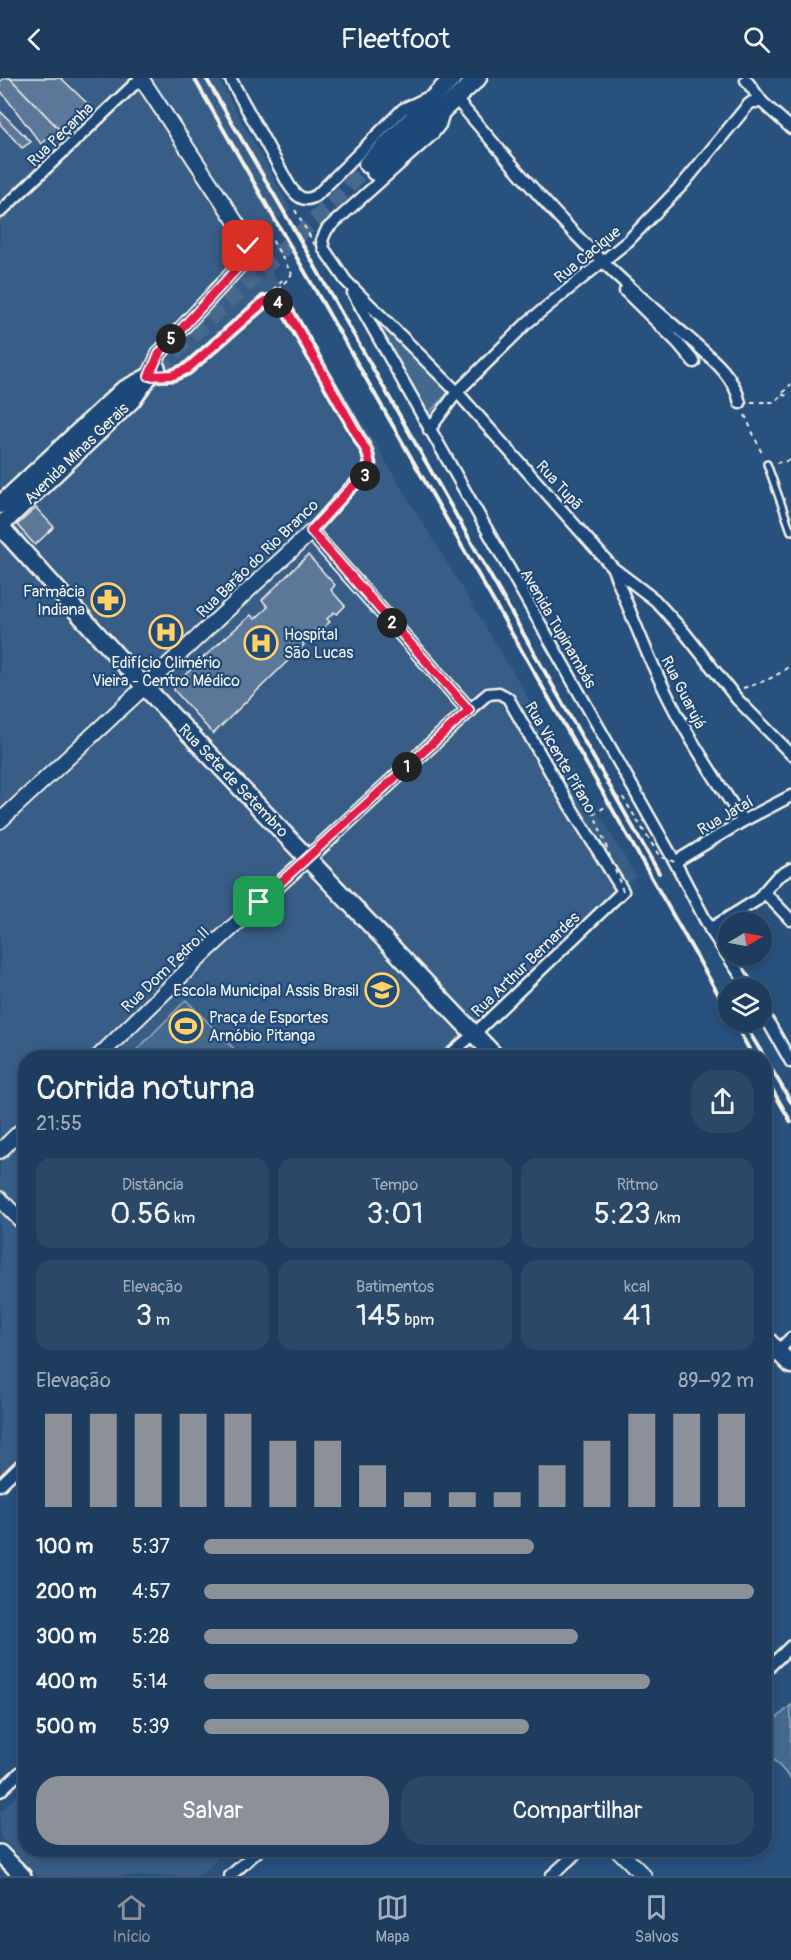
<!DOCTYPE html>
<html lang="pt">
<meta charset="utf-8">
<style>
:root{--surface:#1e3d5e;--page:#2b4867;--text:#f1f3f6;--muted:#a1aebc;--line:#3c5673;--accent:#8c9099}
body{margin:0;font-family:Pangolin,sans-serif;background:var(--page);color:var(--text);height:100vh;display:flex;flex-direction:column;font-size:22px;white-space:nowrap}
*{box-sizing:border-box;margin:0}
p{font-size:20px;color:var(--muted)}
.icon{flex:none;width:33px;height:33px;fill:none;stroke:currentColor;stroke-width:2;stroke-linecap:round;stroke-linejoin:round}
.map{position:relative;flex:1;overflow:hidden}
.side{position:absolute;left:18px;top:972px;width:754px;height:807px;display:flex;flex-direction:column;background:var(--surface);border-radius:24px;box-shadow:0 3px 9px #0003,0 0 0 2px var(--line)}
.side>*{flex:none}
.needle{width:39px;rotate:80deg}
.fabs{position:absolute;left:718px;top:834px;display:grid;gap:12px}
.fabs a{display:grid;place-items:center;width:54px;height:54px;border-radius:50%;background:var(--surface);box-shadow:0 3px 9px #0003,0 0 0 2px var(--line);font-size:30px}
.pin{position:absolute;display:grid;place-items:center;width:51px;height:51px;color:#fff;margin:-26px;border-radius:12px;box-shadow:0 3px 9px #0006}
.km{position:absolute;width:30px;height:30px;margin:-15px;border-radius:50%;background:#222;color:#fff;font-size:16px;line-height:30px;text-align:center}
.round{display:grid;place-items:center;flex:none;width:63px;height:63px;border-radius:24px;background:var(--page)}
.head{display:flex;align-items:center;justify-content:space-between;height:102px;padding:0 18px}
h1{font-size:33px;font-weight:600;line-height:45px}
.figures{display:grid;grid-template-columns:repeat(3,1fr);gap:9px;height:102px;padding:6px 18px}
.figures div{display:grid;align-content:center;border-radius:15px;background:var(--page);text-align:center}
.figures b{font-size:30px;font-weight:600}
.figures small{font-size:16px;font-weight:400}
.figures p{font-size:16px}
.chart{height:168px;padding:12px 18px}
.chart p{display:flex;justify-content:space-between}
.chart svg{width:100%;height:108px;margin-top:6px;stroke:var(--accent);stroke-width:6}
.primary-button{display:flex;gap:12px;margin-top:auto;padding:12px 18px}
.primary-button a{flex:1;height:69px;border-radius:24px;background:var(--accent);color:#fff;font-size:24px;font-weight:600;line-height:69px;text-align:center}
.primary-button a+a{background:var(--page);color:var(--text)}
ul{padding:0 18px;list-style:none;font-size:20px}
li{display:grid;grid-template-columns:96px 72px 1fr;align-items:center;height:45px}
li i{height:15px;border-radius:8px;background:var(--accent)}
header{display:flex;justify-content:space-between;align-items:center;height:78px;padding:0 18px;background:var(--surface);font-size:27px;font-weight:600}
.tab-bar{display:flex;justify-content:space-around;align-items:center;height:84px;border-top:2px solid var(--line);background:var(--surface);font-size:16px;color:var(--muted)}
.tab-bar a{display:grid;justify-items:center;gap:3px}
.tab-bar .on{color:var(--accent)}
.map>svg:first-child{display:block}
.built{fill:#375d86}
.green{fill:#45688e;stroke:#9cacbb;stroke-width:1.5}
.building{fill:#5b7899;stroke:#f4f1e8;stroke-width:1.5}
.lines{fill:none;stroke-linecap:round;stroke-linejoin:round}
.primary-tunnel{stroke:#47698e;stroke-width:16;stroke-dasharray:16 8;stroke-linecap:butt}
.service-casing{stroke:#f4f1e8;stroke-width:10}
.minor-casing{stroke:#f4f1e8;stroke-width:15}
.tertiary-casing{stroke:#f4f1e8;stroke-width:18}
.secondary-casing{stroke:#f4f1e8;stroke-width:20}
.primary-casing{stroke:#f4f1e8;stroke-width:21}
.path{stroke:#f4f1e8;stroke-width:2;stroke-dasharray:4.5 4.5;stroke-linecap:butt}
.service{stroke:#1f4a7a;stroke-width:5}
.minor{stroke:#1f4a7a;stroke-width:10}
.tertiary{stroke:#1f4a7a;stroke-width:14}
.secondary{stroke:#1f4a7a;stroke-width:15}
.primary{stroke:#1f4a7a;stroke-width:16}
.rail{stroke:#f4f1e8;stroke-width:4}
.path-bridge{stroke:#f4f1e8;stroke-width:2;stroke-dasharray:4.5 4.5;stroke-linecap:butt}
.route-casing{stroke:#fff;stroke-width:12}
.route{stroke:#e11d48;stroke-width:8}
.labels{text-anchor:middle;stroke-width:4.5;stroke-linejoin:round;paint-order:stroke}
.street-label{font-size:16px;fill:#f4f1e8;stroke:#1f4a7a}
.poi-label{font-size:16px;fill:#f4f1e8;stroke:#1f4a7a;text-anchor:end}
</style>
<header><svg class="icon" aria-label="back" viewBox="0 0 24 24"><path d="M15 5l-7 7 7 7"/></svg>Fleetfoot<svg class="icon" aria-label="search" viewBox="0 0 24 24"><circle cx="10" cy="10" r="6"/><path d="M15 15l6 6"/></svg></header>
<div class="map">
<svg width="791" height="1798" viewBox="0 0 791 1798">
<rect width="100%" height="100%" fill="#28517e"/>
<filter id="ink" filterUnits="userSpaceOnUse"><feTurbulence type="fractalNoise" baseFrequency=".0167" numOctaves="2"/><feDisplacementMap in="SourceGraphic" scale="12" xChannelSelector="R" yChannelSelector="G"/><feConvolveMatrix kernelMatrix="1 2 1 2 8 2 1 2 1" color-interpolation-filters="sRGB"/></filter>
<g filter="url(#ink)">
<g class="built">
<path d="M0,0H218L291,131L266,152L245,150L636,798L445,979L26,980L25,1377L0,1401Z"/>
<path d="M25,1709L26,1772H227L199,1798H38L0,1759V1734Z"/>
</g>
<g class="green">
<path d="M358,220L450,313L425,339Z"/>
<path d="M186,922L242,979H130Z"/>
<path d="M791,1627V1701L765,1672V1651Z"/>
</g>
<g class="building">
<path d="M5,0H10L60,52L41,66L0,12V3Z"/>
<path d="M10,0H61L91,29L60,52Z"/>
<path d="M0,33L31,64L22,70L0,46Z"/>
<path d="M36,430L54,449L35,467L17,447Z"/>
<path d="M308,477L335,507L331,512L345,528L337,536L334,534L327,541L330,544L319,553L316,551L302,563L304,567L213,656L174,612L175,607L198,584L251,537L255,541L268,529L262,522Z"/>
<path d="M110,511L119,521L106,532L97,522Z"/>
</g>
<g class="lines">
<path class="primary-tunnel" d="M157,291L343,115L367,86"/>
<g class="service-casing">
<path id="service" d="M767,386L791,453"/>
</g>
<g class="minor-casing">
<g id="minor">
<path d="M230,0L289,107C296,118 304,126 317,117L403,31L433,17"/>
<path d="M746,2L762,24L791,50"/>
<path d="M456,21C503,76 550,133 602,183C628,209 656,232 684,256C705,275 734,295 740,325"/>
<path d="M444,34L440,47L433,56L327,151L322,162L324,171L346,203L457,314L613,490L655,522L684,554L737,621L791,676"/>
<path d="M0,134L141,0"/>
<path d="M625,213L678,265L694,284"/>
<path d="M353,215L675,784L710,851L749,910"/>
<path d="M149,298L173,297L187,291L265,223C276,221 282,227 288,234L367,373L370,386L366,397L350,410L311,454"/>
<path d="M429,352L457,314L528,244L628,163L683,106L748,27L752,24H762"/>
<path d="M613,491C635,546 657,603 687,654C704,684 724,714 743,743"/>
<path d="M675,784L743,743L791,718"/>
<path d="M764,814L791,842"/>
<path d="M710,851L757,822L777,799L791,791"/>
<path d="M762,933L791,984"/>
<path d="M446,980L474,956L623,813L567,723L508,620L499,615L488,616L469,632"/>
<path d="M765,1286L791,1260"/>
<path d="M0,1407L26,1382"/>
<path d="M765,1593L791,1568"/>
<path d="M0,1713L26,1689"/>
<path d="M230,1798L259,1772"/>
<path d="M551,1798L580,1772"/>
</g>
</g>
<g class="tertiary-casing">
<g id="tertiary">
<path d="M141,0L247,161L248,174L242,185L170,263L159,276L149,298"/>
<path d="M0,743L311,454L469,632L210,870L97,980"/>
<path d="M0,1073L26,1048"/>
<path d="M0,1121L26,1148"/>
<path d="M618,1772L644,1798"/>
</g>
</g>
<g class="secondary-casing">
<path id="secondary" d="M0,1775L23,1798"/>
</g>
<g class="primary-casing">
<g id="primary">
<path d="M367,86L453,0"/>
<path d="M375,94L478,0"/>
<path d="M0,427L123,312L146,300"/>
<path d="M0,448L144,608L497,980"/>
<path d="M0,448L132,322L149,298L157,291"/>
<path d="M765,1260L791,1287"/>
</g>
</g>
<g class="path">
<path d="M261,161L268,155"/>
<path d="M273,212L284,200"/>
<path d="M278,212L292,196"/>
<path d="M782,317L791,318"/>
<path d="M751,324H775L791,306"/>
<path d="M745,337L763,378"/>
<path d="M776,385L791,382"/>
<path d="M743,610C761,605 778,599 791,586"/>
</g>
<use href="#service" class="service"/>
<use href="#minor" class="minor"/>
<use href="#tertiary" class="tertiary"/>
<use href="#secondary" class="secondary"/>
<use href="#primary" class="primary"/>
<g class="rail">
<path d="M194,0L729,935"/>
<path d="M206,0L287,139L659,795"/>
<path d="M734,944L754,980"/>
<path d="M743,944L765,980"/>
<path d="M765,980L791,1024"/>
<path d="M765,999L791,1044"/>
</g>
<g class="path-bridge">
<path d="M295,132L316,169"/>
<path d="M268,155L292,196"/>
<path d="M623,813L594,736L622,718L660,779L675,784"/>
</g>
</g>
</g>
<g class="lines" filter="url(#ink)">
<g class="route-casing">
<path id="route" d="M248,168L246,178L242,185L170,263L159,276L149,298L173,297L187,291L265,223C276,221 282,227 288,234L367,374L370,386L366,397L350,411L311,453L469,632L259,824"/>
</g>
<use href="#route" class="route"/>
</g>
<defs>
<g id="pharmacy-ring" transform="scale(1.725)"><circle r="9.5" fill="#1f4a7a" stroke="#ffd166" stroke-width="1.5"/><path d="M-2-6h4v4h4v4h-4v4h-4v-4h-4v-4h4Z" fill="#ffd166"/></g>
<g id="hospital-ring" transform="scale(1.725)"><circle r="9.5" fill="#1f4a7a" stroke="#ffd166" stroke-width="1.5"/><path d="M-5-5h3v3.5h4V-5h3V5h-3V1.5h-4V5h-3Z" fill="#ffd166"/></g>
<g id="school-ring" transform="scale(1.725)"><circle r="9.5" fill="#1f4a7a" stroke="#ffd166" stroke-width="1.5"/><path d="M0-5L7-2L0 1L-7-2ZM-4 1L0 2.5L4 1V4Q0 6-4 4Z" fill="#ffd166"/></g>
<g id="stadium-ring" transform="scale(1.725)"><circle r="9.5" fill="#1f4a7a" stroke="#ffd166" stroke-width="1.5"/><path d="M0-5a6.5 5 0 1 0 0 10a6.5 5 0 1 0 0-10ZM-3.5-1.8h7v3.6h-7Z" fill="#ffd166"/></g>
</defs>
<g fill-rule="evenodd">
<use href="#pharmacy-ring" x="108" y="522"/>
<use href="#hospital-ring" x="166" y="554"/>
<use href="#hospital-ring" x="261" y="565"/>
<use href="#school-ring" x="382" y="912"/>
<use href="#stadium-ring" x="186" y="948"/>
</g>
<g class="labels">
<g class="street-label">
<text transform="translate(60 56) rotate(-44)" y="6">Rua Peçanha</text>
<text transform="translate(587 176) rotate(-39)" y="6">Rua Cacique</text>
<text transform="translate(76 375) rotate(-44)" y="6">Avenida Minas Gerais</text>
<text transform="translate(560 407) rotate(48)" y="6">Rua Tupã</text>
<text transform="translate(257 480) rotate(-44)" y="6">Rua Barão do Rio Branco</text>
<text transform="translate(559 550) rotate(60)" y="6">Avenida Tupinambás</text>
<text transform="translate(684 614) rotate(63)" y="6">Rua Guarujá</text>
<text transform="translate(561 679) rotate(60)" y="6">Rua Vicente Pifano</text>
<text transform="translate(234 702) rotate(46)" y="6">Rua Sete de Setembro</text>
<text transform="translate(725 737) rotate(-30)" y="6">Rua Jataí</text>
<text transform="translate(525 886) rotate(-44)" y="6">Rua Arthur Bernardes</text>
<text transform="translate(165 891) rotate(-44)" y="6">Rua Dom Pedro II</text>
</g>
<g class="poi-label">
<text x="85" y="519">Farmácia<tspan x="85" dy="18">Indiana</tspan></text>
<text x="284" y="562" text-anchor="start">Hospital<tspan x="284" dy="18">São Lucas</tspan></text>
<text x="166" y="590" text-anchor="middle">Edifício Climério<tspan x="166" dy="18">Vieira - Centro Médico</tspan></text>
<text x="359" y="918">Escola Municipal Assis Brasil</text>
<text x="209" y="945" text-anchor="start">Praça de Esportes<tspan x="209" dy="18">Arnóbio Pitanga</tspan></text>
</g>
</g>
</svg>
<div class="fabs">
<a><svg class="needle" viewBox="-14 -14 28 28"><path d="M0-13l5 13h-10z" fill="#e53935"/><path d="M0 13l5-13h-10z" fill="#a1aebc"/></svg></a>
<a><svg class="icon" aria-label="layers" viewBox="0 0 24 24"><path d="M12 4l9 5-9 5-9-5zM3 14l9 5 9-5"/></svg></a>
</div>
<div class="pin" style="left:259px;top:824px;background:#1e9e55"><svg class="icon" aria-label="arrive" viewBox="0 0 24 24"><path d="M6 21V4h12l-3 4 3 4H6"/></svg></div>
<div class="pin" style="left:248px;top:168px;background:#d93025"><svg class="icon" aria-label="check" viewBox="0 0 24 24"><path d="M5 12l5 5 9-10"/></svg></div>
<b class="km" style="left:407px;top:689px">1</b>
<b class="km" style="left:392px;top:545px">2</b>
<b class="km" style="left:365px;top:398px">3</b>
<b class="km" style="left:278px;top:225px">4</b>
<b class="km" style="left:171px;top:261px">5</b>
<section class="side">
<div class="head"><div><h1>Corrida noturna</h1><p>21:55</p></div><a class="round"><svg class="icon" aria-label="share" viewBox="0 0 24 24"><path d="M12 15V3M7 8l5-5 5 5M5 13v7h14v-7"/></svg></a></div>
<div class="figures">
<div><p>Distância</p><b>0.56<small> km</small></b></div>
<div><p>Tempo</p><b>3:01</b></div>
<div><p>Ritmo</p><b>5:23<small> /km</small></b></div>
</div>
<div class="figures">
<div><p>Elevação</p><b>3<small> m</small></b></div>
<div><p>Batimentos</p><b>145<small> bpm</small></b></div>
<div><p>kcal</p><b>41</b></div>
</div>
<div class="chart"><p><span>Elevação</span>89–92 m</p>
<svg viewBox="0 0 160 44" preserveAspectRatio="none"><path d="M5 44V6M15 44V6M25 44V6M35 44V6M45 44V6M55 44V17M65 44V17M75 44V27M85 44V38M95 44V38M105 44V38M115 44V27M125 44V17M135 44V6M145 44V6M155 44V6"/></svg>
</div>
<ul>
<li><b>100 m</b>5:37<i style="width:60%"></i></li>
<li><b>200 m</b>4:57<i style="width:100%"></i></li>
<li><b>300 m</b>5:28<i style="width:68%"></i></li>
<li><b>400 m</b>5:14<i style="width:81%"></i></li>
<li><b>500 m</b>5:39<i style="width:59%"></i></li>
</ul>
<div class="primary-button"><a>Salvar</a><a>Compartilhar</a></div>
</section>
</div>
<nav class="tab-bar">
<a class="on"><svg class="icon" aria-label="home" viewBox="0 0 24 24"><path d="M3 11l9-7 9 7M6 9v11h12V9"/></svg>Início</a>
<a><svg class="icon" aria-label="map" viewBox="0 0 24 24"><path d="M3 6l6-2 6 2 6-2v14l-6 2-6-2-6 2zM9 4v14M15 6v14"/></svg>Mapa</a>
<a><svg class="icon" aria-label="saved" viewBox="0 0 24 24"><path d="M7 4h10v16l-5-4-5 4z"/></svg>Salvos</a>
</nav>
